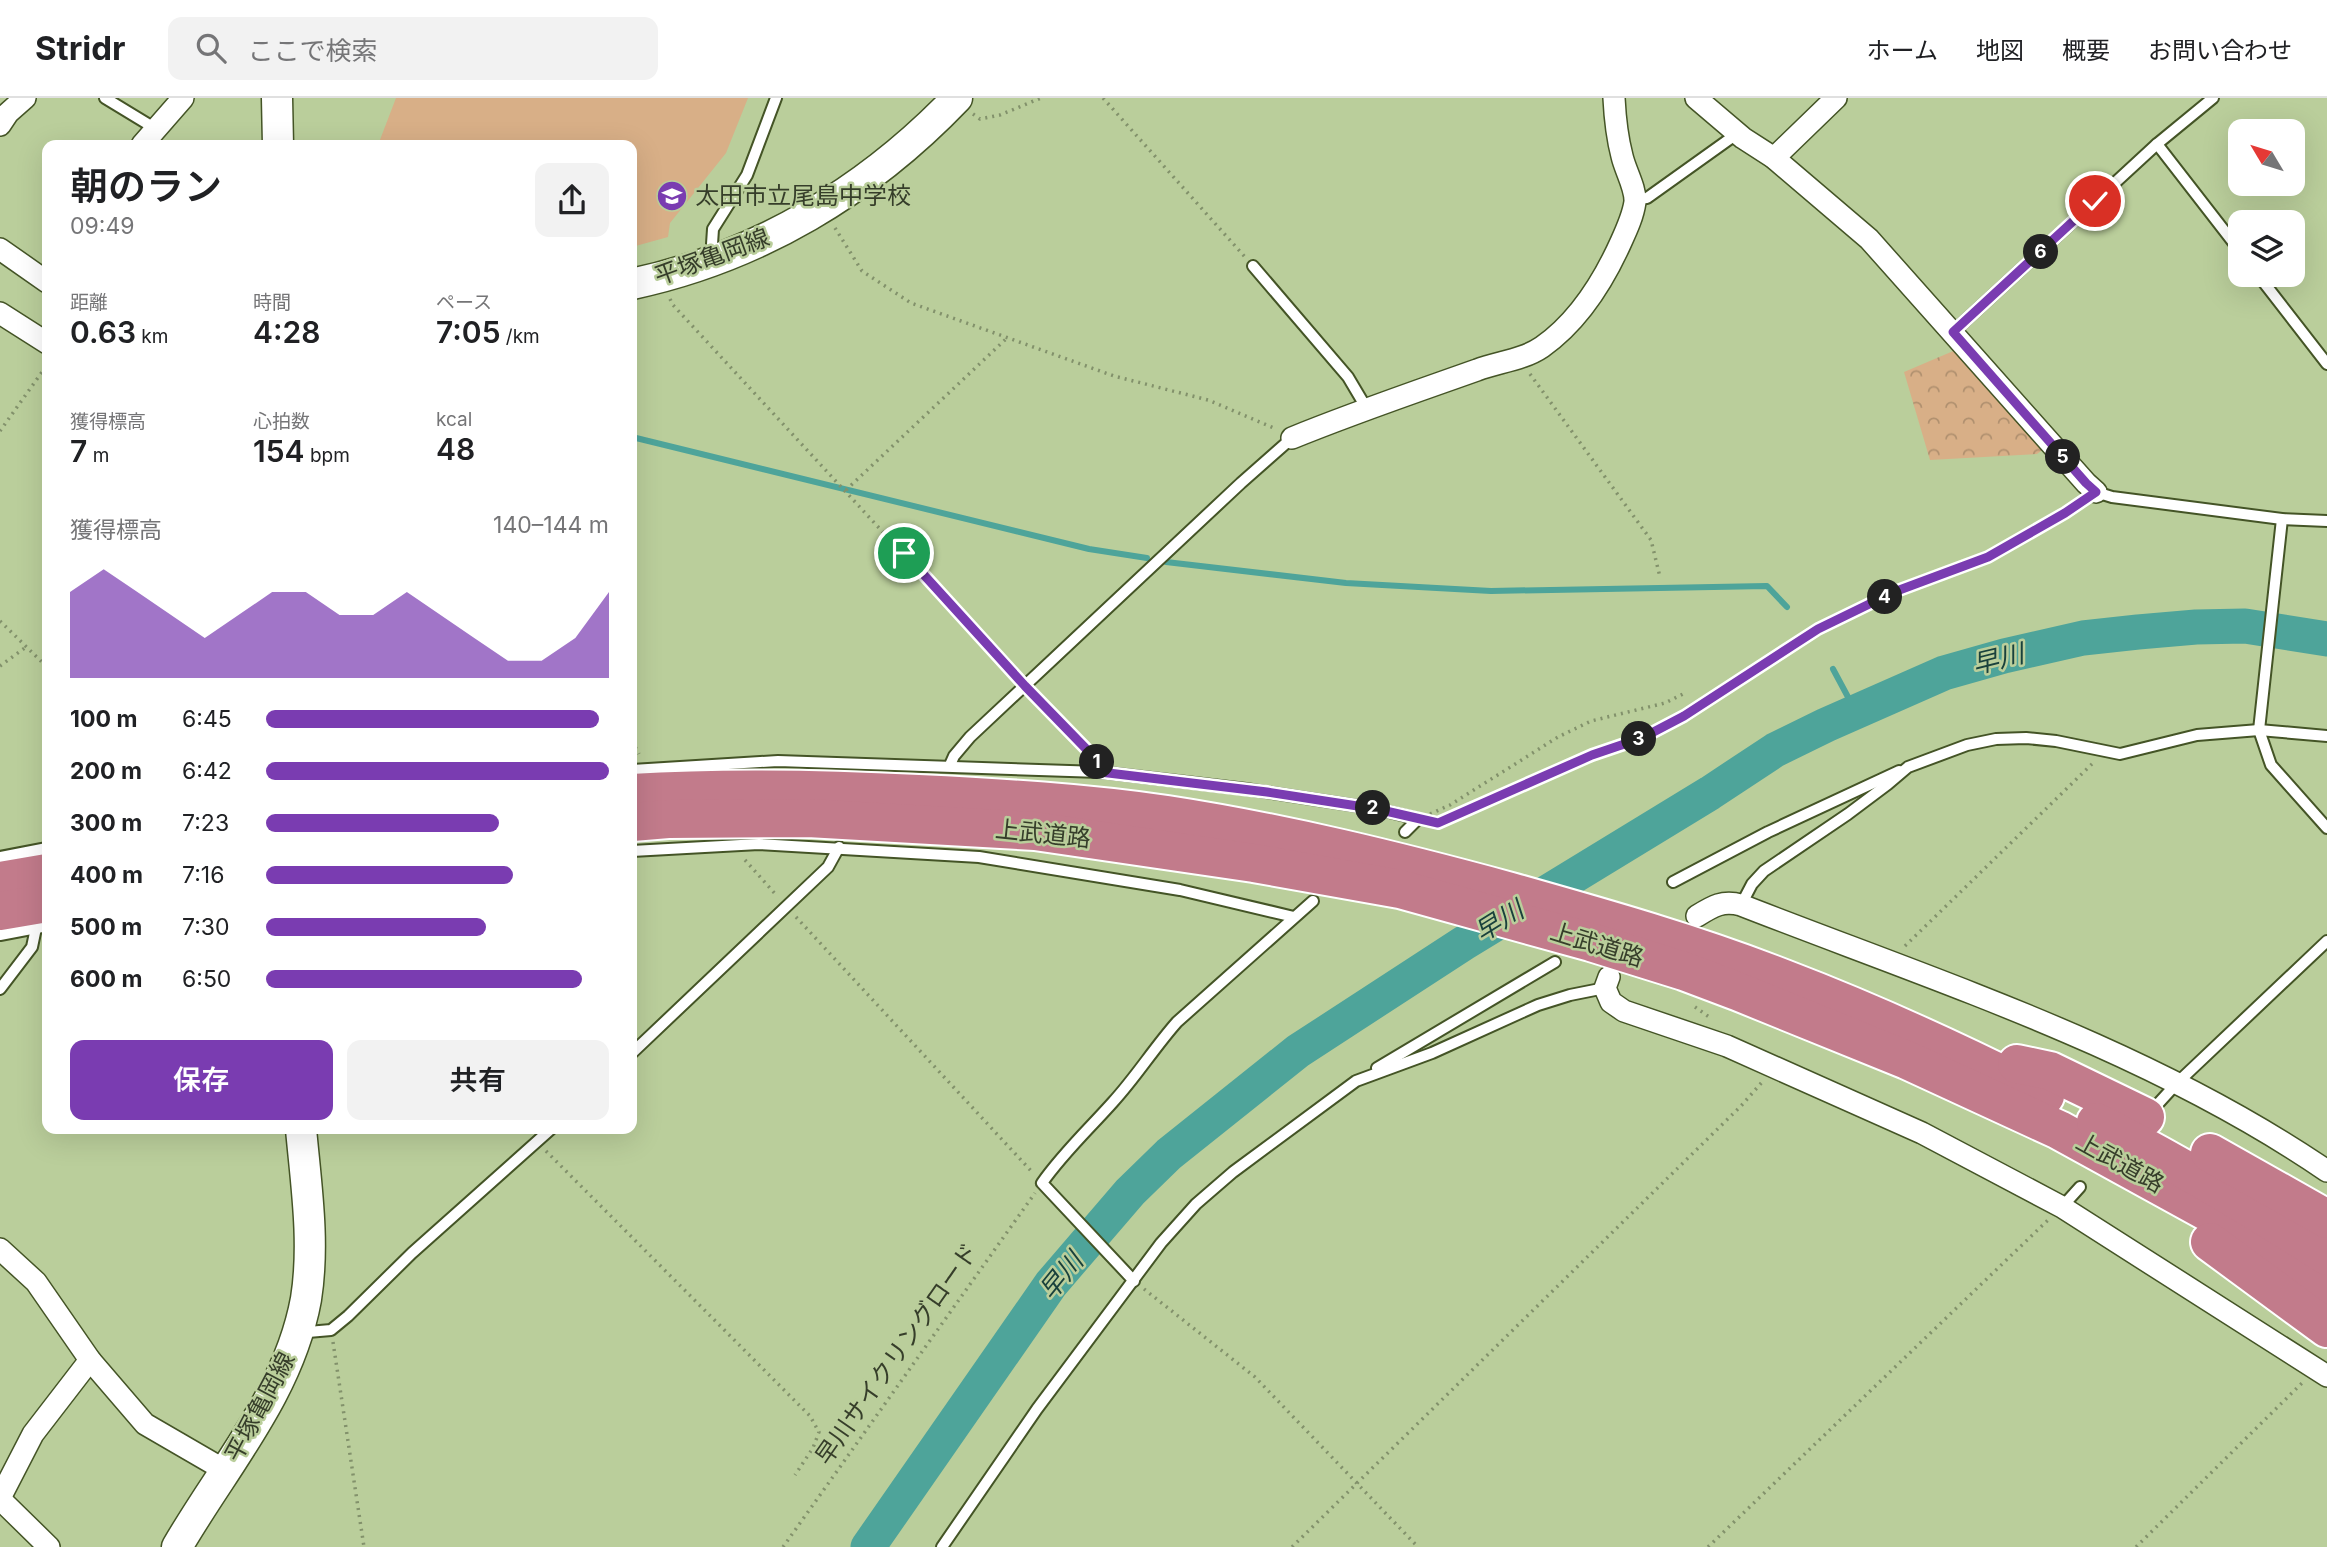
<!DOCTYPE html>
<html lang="ja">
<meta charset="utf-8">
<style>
:root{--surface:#fff;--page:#f2f2f2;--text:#202124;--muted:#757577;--line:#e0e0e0;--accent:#7a3cb1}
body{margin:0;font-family:Inter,"Noto Sans JP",sans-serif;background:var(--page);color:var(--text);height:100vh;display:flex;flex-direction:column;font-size:26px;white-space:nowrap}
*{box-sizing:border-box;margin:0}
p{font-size:23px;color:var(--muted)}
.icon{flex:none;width:38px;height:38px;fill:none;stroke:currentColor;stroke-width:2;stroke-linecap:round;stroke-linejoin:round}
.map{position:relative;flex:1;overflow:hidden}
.drawer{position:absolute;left:42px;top:42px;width:595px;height:994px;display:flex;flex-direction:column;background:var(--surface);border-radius:14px;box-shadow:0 7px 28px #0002}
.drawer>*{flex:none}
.needle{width:46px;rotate:308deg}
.fabs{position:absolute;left:2228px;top:21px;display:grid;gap:14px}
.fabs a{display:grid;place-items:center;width:77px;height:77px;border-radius:14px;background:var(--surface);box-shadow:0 7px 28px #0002;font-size:35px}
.pin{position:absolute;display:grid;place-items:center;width:60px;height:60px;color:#fff;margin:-30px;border:4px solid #fff;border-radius:50%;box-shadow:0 2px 7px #0007}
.km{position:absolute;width:35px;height:35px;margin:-18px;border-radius:50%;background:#222;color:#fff;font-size:19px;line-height:35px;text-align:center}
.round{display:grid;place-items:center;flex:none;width:74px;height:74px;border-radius:14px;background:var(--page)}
.summary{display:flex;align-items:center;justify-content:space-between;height:119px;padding:0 28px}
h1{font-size:38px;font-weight:600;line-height:52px}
.metrics{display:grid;grid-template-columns:repeat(3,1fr);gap:10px;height:119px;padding:7px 28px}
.metrics div{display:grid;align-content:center}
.metrics b{font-size:30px;font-weight:600}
.metrics small{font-size:19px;font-weight:400}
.metrics p{font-size:19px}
.chart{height:196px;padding:14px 28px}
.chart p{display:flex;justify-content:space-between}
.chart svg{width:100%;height:126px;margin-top:7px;fill:var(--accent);opacity:.7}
.button{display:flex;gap:14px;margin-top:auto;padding:14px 28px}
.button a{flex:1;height:80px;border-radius:14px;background:var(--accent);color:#fff;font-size:28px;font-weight:600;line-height:80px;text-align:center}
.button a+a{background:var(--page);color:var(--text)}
ul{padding:0 28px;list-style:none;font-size:23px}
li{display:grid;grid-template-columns:112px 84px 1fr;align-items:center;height:52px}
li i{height:18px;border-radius:9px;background:var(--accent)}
header{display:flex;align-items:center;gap:42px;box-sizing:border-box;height:98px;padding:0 35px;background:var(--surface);border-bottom:2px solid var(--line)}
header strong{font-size:33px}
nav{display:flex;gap:38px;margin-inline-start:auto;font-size:24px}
.search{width:490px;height:63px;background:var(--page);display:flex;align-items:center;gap:18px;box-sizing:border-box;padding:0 24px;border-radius:14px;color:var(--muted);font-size:26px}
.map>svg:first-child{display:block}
.green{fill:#d8af87}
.forest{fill:url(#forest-crowns)}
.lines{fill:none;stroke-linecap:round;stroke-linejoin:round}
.stream{stroke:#4ea49a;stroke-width:6}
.river{stroke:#4ea49a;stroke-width:35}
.lane-casing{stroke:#445426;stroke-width:14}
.street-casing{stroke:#445426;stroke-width:24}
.secondary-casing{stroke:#445426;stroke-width:33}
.highway-casing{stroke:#fff;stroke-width:42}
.path{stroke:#82916b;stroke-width:3.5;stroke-dasharray:2 5;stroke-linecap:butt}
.lane{stroke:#fff;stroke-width:10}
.street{stroke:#fff;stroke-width:21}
.secondary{stroke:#fff;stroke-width:30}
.highway{stroke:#c27b8b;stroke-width:38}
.route-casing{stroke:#fff;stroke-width:14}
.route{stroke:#7a3cb1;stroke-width:9}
.labels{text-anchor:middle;stroke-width:5;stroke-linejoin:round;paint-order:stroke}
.poi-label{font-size:24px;fill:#363e2a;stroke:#bace9b;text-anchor:start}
.street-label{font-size:24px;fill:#363e2a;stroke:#bace9b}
.water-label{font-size:26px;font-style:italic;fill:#19413c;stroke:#bace9b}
</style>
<header>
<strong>Stridr</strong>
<div class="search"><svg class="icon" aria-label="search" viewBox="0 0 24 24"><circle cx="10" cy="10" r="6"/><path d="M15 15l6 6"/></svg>ここで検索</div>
<nav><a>ホーム</a><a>地図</a><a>概要</a><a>お問い合わせ</a></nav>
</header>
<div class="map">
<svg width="2327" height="1449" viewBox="0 0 2327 1449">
<defs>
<pattern id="forest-crowns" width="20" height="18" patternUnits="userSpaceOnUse" patternTransform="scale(1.75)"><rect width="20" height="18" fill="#d8af87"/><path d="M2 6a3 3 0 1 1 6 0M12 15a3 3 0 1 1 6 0" fill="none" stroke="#b0906f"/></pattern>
</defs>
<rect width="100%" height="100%" fill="#bace9b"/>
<path class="green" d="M396,0H748L726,55L670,125L668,139L632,149V47H378Z"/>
<path class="forest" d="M1958,251L2045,350L2037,356L1930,362L1904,274Z"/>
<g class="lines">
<g class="stream">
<path d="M632,339L1089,451L1147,460"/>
<path d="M1166,464L1346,485L1491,493L1767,488L1787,509"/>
<path d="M1833,571L1856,614"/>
</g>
<path class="river" d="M868,1449L1051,1186L1130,1094L1169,1056L1298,953L1464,845L1710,695L1775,652L1826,627L1944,575L2004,558L2083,540L2138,534L2196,529L2245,528L2327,541"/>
<g class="lane-casing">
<g id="lane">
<path d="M105,0L156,31"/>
<path d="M2157,46L2240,153"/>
<path d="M1636,101L1647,100L1738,35"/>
<path d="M715,159L712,146L713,131L747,77L776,0"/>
<path d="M1253,168L1348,279L1367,311"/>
<path d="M2258,177L2327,266"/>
<path d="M1953,234L2157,46L2213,0"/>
<path d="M2096,394L2112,399L2282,421L2327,423"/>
<path d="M2282,421L2259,632L2271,667L2327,730"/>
<path d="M950,667L954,658L970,639L1241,385L1292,340"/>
<path d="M632,672L778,663L1100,674L1246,691L1377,711L1418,721"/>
<path d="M1405,734L1418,721"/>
<path d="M632,753L759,746L979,759L1180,792L1294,819"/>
<path d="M0,759L47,750"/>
<path d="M1673,784L1768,734L1899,673"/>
<path d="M1741,807L1752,786L1764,773L1848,716L1888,686L1908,669L1967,647L1996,641L2026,640L2056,643L2120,656L2197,637L2259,632L2327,638"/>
<path d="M0,837L47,828"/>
<path d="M0,891L32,849L36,830"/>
<path d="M632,955L828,769L839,749"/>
<path d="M1377,970L1555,864"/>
<path d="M2156,1008L2177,985L2327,843"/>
<path d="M2062,1109L2080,1089"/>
<path d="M1134,1183L1042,1085C1063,1055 1089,1031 1113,1004C1136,979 1154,950 1177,924L1313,803"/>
<path d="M300,1232L308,1234L331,1232L348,1218L412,1155L551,1031"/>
<path d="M942,1449L1037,1311L1161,1145L1196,1106L1233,1074L1356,983L1432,955L1538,907L1570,897L1605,890"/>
</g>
</g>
<g class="street-casing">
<g id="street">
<path d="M1696,0L1743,40L1774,60L1869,141L2086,385L2096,394"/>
<path d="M0,27L8,15L25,0"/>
<path d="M142,47L183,0"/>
<path d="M1774,60L1836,0"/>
<path d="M0,151L47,184"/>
<path d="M0,215L47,245"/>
<path d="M1292,340C1353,315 1415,294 1477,272C1498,264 1523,262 1542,249C1579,223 1603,184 1621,144C1627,131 1633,118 1635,104C1636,90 1625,72 1622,58C1617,39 1615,20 1614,0"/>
<path d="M1697,818C1713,808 1723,802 1741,807C1941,885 2148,951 2327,1073"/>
<path d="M1609,879L1605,890L1611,904L1624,913L1727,948L1922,1035L2062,1109L2327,1278"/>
<path d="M0,1151L36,1184L90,1262L145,1326L226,1373"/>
<path d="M0,1400L33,1336L90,1262"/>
<path d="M0,1401L49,1449"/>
</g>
</g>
<g class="secondary-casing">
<g id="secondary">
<path d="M277,0L278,47"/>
<path d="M632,186C758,159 868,93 957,0"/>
<path d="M177,1449C224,1368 289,1295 306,1201C315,1145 306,1086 301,1031"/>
</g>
</g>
<g class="highway-casing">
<g id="highway">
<path d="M632,695C727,689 823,691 918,696C1002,700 1084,705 1167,717C1284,735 1397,763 1511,794C1603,820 1695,846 1784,881C1873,915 1960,955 2045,998"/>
<path d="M632,724L668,721L808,720L1035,733L1254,765L1400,791L1591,844L1684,873L1737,893L1907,962L2059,1032L2230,1126L2327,1193"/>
<path d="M0,783L47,775"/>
<path d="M0,813L47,805"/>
<path d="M2017,966L2050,973L2145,1019"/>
<path d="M2096,1024C2176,1064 2252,1110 2327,1158"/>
<path d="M2210,1055L2327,1121"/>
<path d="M2210,1144L2327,1230"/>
</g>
</g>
<g class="path">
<path d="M1103,0L1245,159"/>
<path d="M973,16L980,21L1000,17L1041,0"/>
<path d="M835,130L862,173L911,205L1114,278L1208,302L1276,331"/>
<path d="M670,201L673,207L1015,577"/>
<path d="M1530,276L1651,442L1660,479"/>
<path d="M0,333L47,267"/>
<path d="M846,392L1007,240"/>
<path d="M0,523L47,569"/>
<path d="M0,568L26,549"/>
<path d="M1035,598L1095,660"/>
<path d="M632,643L639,656"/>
<path d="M1430,716L1450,707L1558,639L1591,623L1665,605L1683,596"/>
<path d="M1431,723L1438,725L1592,657L1642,640L1684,618L1818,531L1894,494L1988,459L2065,415L2079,405"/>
<path d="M745,762L777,798"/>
<path d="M796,819L1033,1075"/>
<path d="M1905,848L2093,665"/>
<path d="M1695,909L1712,921"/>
<path d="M546,1053L810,1318L819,1334L813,1350L795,1377"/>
<path d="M1144,1191L1255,1279L1418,1449"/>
<path d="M333,1244L364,1449"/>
<path d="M783,1449L1035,1095"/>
<path d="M1292,1449L1741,1008L1763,983"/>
<path d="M1708,1449L2048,1122"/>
<path d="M2136,1449L2302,1285"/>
</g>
<use href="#lane" class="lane"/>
<use href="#street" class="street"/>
<use href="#secondary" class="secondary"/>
<use href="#highway" class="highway"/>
</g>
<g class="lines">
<g class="route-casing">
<path id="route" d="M904,455L1025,588L1095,660L1100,674L1267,694L1377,711L1438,725L1592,657L1642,640L1684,618L1818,531L1894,494L1988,459L2065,415L2096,394L2086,385L1953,234L2095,103"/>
</g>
<use href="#route" class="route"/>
</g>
<defs>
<g id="school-disc" transform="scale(1.575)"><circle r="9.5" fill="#7a3cb1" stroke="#bace9b"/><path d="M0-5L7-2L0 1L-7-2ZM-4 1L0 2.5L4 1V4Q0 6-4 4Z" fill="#fff"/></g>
</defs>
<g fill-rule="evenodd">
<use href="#school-disc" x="672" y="98"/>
</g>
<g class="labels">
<g class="poi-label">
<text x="695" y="106">太田市立尾島中学校</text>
</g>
<g class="street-label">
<text transform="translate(712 159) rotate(-20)" y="8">平塚亀岡線</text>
<text transform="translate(1043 736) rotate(6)" y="8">上武道路</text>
<text transform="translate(1597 847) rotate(17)" y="8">上武道路</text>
<text transform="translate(2120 1065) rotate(29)" y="8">上武道路</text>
<text transform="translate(897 1256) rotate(-55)" y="8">早川サイクリングロード</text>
<text transform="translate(260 1309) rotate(-62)" y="8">平塚亀岡線</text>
</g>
<g class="water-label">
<text transform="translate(1998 561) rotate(-14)" y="9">早川</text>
<text transform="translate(1499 823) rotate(-32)" y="9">早川</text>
<text transform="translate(1061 1178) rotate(-51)" y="9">早川</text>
</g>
</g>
</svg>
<div class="fabs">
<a><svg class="needle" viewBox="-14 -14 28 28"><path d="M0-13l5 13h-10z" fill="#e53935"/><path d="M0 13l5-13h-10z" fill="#757577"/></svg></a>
<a><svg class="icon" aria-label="layers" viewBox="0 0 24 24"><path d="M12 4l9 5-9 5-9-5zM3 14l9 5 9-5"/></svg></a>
</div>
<div class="pin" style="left:904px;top:455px;background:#1e9e55"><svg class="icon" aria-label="arrive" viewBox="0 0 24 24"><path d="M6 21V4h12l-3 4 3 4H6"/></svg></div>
<div class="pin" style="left:2095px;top:103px;background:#d93025"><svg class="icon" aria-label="check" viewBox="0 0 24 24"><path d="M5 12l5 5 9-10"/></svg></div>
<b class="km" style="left:1097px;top:664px">1</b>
<b class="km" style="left:1373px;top:710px">2</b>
<b class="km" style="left:1639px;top:641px">3</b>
<b class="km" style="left:1885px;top:499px">4</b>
<b class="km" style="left:2063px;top:359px">5</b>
<b class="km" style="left:2041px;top:154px">6</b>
<section class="drawer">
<div class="summary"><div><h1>朝のラン</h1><p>09:49</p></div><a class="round"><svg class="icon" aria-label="share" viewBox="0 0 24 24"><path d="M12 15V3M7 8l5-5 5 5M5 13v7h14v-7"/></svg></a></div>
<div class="metrics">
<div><p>距離</p><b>0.63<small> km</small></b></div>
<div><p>時間</p><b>4:28</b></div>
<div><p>ペース</p><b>7:05<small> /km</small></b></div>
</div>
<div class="metrics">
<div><p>獲得標高</p><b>7<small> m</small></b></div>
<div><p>心拍数</p><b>154<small> bpm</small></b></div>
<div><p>kcal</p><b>48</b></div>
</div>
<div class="chart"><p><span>獲得標高</span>140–144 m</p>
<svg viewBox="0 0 160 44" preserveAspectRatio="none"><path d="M0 44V14L10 6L20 14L30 22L40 30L50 22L60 14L70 14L80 22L90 22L100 14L110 22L120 30L130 38L140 38L150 30L160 14V44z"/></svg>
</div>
<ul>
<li><b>100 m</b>6:45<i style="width:97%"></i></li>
<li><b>200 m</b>6:42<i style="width:100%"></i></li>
<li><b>300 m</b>7:23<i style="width:68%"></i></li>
<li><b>400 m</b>7:16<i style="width:72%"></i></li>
<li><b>500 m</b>7:30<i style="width:64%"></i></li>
<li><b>600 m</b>6:50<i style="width:92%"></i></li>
</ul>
<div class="button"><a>保存</a><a>共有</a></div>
</section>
</div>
